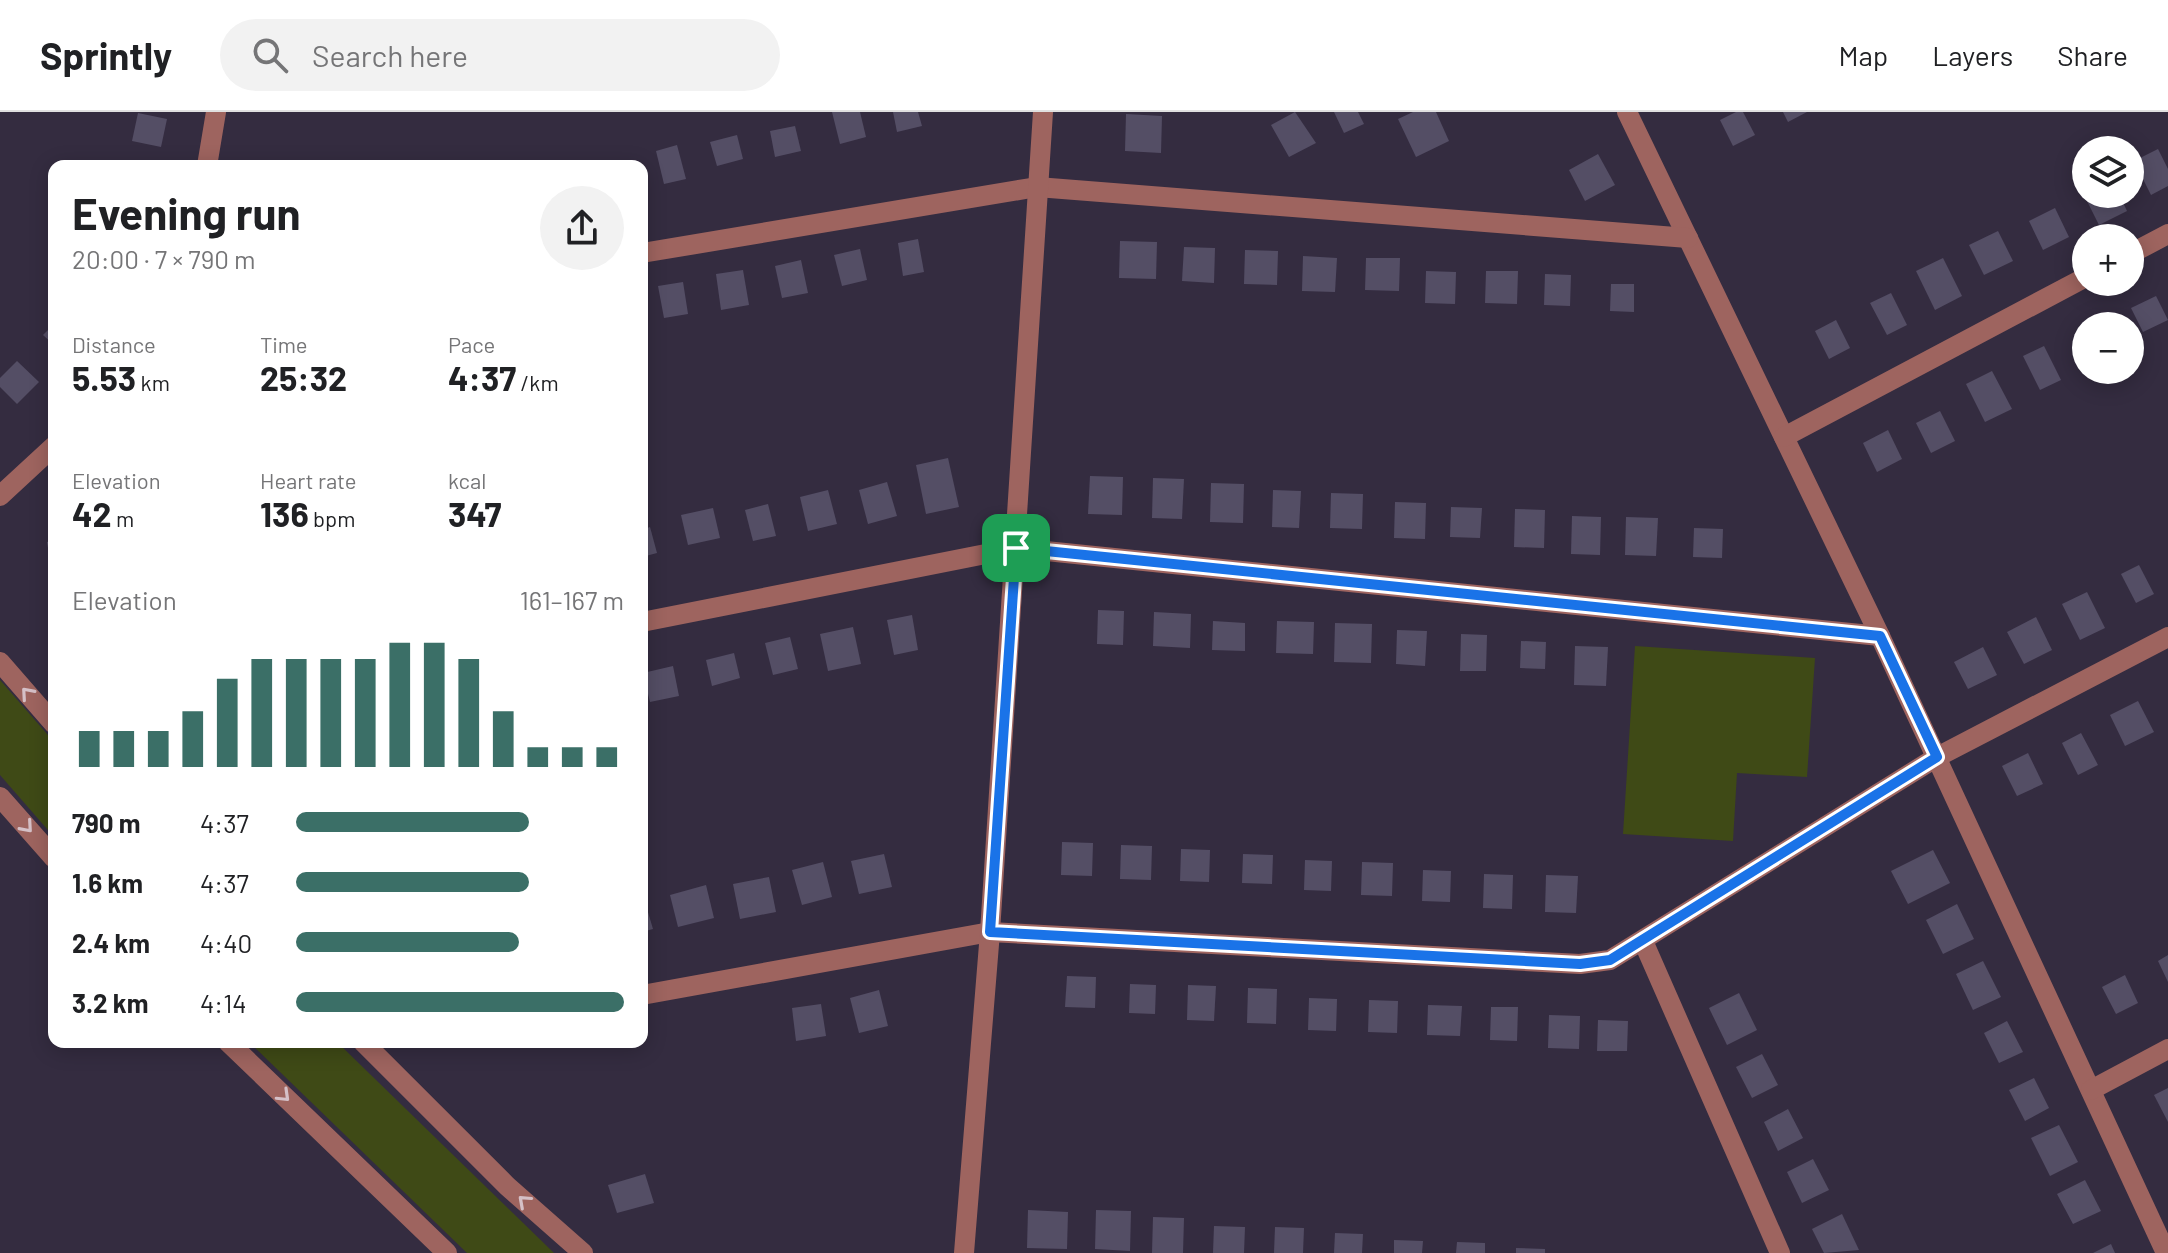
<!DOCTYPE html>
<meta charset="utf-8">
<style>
:root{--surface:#fff;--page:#f2f2f2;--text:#202124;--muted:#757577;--line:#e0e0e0;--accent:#3b6f67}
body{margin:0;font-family:Barlow,sans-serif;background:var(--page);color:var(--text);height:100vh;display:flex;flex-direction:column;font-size:30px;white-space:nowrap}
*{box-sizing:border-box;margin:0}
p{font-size:26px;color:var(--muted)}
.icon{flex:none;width:44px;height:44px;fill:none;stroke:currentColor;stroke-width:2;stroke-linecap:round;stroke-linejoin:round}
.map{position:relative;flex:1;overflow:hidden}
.side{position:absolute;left:48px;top:48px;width:600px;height:888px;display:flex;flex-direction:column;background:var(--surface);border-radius:16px;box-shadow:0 4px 20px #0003}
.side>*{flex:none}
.tools{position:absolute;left:2072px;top:24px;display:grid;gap:16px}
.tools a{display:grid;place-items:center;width:72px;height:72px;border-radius:50%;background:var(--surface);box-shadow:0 4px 20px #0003;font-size:40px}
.pin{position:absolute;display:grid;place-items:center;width:68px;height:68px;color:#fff;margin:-34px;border-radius:16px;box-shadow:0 4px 12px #0006}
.round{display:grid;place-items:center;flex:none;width:84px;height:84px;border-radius:42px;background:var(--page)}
.head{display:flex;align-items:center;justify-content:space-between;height:136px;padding:0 24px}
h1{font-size:44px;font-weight:700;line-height:60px}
.metrics{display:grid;grid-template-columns:repeat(3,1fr);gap:12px;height:136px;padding:8px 24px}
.metrics div{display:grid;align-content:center}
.metrics b{font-size:34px;font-weight:700}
.metrics small{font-size:22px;font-weight:400}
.metrics p{font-size:22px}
.chart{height:224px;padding:16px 24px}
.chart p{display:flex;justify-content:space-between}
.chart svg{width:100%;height:144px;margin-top:8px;stroke:var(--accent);stroke-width:6}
ul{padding:0 24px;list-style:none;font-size:26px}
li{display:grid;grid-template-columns:128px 96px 1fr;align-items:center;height:60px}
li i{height:20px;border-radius:10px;background:var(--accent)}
header{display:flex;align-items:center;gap:48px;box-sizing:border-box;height:112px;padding:0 40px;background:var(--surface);border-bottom:2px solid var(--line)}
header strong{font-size:38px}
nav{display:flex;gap:44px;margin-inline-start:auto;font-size:28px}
.search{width:560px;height:72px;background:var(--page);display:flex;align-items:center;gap:20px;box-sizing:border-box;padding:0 28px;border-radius:44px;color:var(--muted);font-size:30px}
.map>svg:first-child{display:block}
.green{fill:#3f4a16}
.building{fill:#544e65}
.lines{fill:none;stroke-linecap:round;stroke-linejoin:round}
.minor{stroke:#9e645f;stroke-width:20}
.oneway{stroke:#d5c0c7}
.route-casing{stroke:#fff;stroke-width:16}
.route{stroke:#1a73e8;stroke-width:10}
</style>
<header>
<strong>Sprintly</strong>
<div class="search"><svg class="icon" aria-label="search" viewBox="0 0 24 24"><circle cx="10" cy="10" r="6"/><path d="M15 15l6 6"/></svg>Search here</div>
<nav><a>Map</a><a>Layers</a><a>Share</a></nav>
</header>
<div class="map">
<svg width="2168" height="1141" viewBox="0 0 2168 1141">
<rect width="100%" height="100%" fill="#342c40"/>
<g class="green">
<path d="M1635,534L1815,546L1807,665L1737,661L1733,729L1623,722Z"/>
<path d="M0,568L54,630V725L0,663Z"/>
<path d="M249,930H337L554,1141H467Z"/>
</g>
<g class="building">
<path d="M832,0H860L866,25L840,32Z"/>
<path d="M893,0H918L922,14L897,20Z"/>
<path d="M1295,0L1316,31L1289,45L1271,13Z"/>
<path d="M1334,0H1358L1364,12L1344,21Z"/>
<path d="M1413,0H1436L1449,29L1416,45L1398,7Z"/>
<path d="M1736,0H1743L1755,23L1733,34L1720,8Z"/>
<path d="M1783,0H1807L1788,10Z"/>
<path d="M138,1L167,7L161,35L132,29Z"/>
<path d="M1126,2L1162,4L1161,41L1125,39Z"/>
<path d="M795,14L801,39L775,45L770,19Z"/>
<path d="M737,23L743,47L717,54L710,30Z"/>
<path d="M677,33L686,67L664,72L656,39Z"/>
<path d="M2158,37L2168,57V74L2151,83L2134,49Z"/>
<path d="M1598,42L1615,73L1585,89L1569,58Z"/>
<path d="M616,48L618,54H596L595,53Z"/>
<path d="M2119,82L2127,99L2099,113L2084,83Z"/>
<path d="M2055,96L2069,125L2043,138L2029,109Z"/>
<path d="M1998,119L2013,149L1984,163L1969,133Z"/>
<path d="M918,127L924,160L903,164L898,131Z"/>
<path d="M1120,129L1157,130L1156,167L1119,166Z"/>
<path d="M1184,135L1215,136L1214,171L1182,169Z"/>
<path d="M860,137L867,168L842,174L834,143Z"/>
<path d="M1245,138L1278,139L1277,173L1244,172Z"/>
<path d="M1303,144L1337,146L1335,180L1302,179Z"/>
<path d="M1366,146H1400L1399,179L1365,178Z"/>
<path d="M1943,146L1962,184L1935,198L1916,159Z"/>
<path d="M801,148L808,181L782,186L775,154Z"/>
<path d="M743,158L749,193L721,198L716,162Z"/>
<path d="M1426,159L1456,160L1455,192L1425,191Z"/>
<path d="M1486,159H1518L1517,192L1485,191Z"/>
<path d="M1545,162L1571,163L1570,194L1544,193Z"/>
<path d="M683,170L688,202L664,206L658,174Z"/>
<path d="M1611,172H1634V200L1610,199Z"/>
<path d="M1891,181L1907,213L1887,223L1870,191Z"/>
<path d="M2156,184L2168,208L2143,220L2131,196Z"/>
<path d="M1836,208L1850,236L1829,247L1815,219Z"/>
<path d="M54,212V233L43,223Z"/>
<path d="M2086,217V247L2074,223Z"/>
<path d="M2044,234L2061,268L2040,278L2023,244Z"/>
<path d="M17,249L39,270L17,292L0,275V266Z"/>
<path d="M1992,259L2012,297L1985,310L1966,272Z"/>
<path d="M1940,299L1955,329L1931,341L1916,311Z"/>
<path d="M1888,318L1902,347L1877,360L1863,331Z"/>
<path d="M948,346L959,395L926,402L916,353Z"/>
<path d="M1090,364L1123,365L1122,403L1088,402Z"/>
<path d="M1153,366L1184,367L1182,407L1152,406Z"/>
<path d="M887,370L897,404L868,412L859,378Z"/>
<path d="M1211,371L1244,372L1243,411L1210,410Z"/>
<path d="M828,378L837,412L808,419L800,385Z"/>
<path d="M1273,378L1301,379L1299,416L1272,415Z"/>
<path d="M1331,381L1363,382L1362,417L1330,416Z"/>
<path d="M1395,390L1426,391L1425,427L1394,426Z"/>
<path d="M768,392L776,424L753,429L745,398Z"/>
<path d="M1451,395L1482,396L1480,426L1450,425Z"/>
<path d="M713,396L720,426L688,433L681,403Z"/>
<path d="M1515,397L1545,398L1544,436L1514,435Z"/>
<path d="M1572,404L1601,405L1600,443L1571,442Z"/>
<path d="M1626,405L1658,406L1656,444L1625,443Z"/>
<path d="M650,415L657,441L642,445V418Z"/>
<path d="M1694,416L1723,417L1722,446L1693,445Z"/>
<path d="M54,428V460H52L47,430Z"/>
<path d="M2139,453L2154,482L2136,491L2121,462Z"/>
<path d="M2087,480L2105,516L2080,528L2062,492Z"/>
<path d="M1098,498L1124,499L1123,533L1097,532Z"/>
<path d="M1154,500L1191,502L1190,536L1153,534Z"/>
<path d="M912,503L918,538L894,543L887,508Z"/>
<path d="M2036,505L2052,538L2024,552L2007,520Z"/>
<path d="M1213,509L1245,511V539L1212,538Z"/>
<path d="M1277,509L1314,510L1313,542L1276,541Z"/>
<path d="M1335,511L1372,512L1371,551L1334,550Z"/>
<path d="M853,515L861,552L828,559L820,522Z"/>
<path d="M1397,518L1427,519L1425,554L1396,552Z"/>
<path d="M1461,522L1487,523L1486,559H1460Z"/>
<path d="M790,525L798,557L773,563L765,531Z"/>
<path d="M1521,529L1546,530L1545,557L1520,556Z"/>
<path d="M1575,534L1608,535L1606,574L1574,573Z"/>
<path d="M1983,535L1997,563L1968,577L1954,550Z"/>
<path d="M734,541L740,566L712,574L706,548Z"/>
<path d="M673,554L679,584L650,590L643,561Z"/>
<path d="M2138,589L2154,620L2125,634L2110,603Z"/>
<path d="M2081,621L2098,653L2078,663L2062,631Z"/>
<path d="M2028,641L2043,672L2017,684L2002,654Z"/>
<path d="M1062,730L1093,731L1092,764L1061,763Z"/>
<path d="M1121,733L1152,734L1151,768L1120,767Z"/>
<path d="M1181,737L1210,738L1209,770L1180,769Z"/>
<path d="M1933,738L1950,771L1908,792L1891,759Z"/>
<path d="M884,742L892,775L859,782L851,749Z"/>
<path d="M1243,742L1273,743L1272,772L1242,771Z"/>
<path d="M1305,748L1332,749L1331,779L1304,778Z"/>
<path d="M823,750L832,785L802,793L792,758Z"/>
<path d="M1362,750L1393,751L1392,784L1361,783Z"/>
<path d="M1423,758L1451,759L1450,790L1422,789Z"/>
<path d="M1484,762L1513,763L1512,797L1483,796Z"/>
<path d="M1546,763L1578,764L1576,801L1545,800Z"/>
<path d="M769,765L776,800L740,807L733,772Z"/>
<path d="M706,773L714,806L678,815L670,783Z"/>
<path d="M642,780L653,817L642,820Z"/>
<path d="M1957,792L1974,827L1943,842L1926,808Z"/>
<path d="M2168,843V870L2158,849Z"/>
<path d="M1983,849L2001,885L1973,898L1956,862Z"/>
<path d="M2125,863L2138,891L2116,902L2102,875Z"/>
<path d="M1067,864L1096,865L1095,896L1065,895Z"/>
<path d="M1130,872L1156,873L1155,902L1129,901Z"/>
<path d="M1188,873L1216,874L1214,909L1187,908Z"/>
<path d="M1248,876L1277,877L1276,912L1247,911Z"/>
<path d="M879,878L888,914L859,921L850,886Z"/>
<path d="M1739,881L1757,918L1727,933L1709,896Z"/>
<path d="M1309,886L1337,887L1336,919L1308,918Z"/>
<path d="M1369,888L1398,889L1397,921L1368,920Z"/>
<path d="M821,892L826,924L796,929L792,896Z"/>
<path d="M1428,893L1462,894L1460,924L1427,923Z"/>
<path d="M1491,895H1518L1517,929L1490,928Z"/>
<path d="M1549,903L1580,904L1579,937L1548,936Z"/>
<path d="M1598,908L1628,909L1627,939H1597Z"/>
<path d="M2007,909L2023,940L1999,951L1984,921Z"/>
<path d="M1762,942L1778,973L1752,986L1736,955Z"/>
<path d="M2034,966L2049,996L2025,1009L2009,978Z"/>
<path d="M2168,976V1010L2154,983Z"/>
<path d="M1788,997L1803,1026L1778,1039L1764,1010Z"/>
<path d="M2059,1013L2078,1050L2050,1064L2031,1026Z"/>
<path d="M1813,1047L1829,1078L1802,1091L1787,1060Z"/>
<path d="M645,1062L654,1091L617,1101L608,1073Z"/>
<path d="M2085,1068L2101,1099L2073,1112L2057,1082Z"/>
<path d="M1028,1098L1068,1100L1067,1137L1027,1136Z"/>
<path d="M1096,1098L1131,1099L1130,1139L1095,1137Z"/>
<path d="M1842,1102L1859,1138L1824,1141L1812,1117Z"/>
<path d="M1153,1105L1184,1106L1183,1141H1152Z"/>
<path d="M1214,1114L1245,1115L1244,1141H1213Z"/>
<path d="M1275,1115L1304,1116L1303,1141H1274Z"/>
<path d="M1335,1121L1363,1122L1362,1141H1334Z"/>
<path d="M1394,1128L1423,1129L1422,1141H1394Z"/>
<path d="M1457,1130L1485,1131V1141H1456Z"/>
<path d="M2111,1132L2115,1141H2093Z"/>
<path d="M1516,1136L1545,1137V1141H1516Z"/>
</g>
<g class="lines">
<g class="minor">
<path d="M1627,0L1880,524L2166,1141"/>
<path d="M207,54L216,0"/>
<path d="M642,141L1037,75L1688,126"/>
<path d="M2130,142L2168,122"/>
<path d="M1784,325L2086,165"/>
<path d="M0,384L54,334"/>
<path d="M642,510L1016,436L1880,524"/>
<path d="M0,550L54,612"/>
<path d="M0,685L54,746"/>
<path d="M1643,829L1780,1141"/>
<path d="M642,883L990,820L1580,852L1610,848L1937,645L2168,525"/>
<path d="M228,930L447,1141"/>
<path d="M363,930L507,1074L583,1141"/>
<path d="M2091,978L2168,937"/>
<path d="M964,1141L990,820L1043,0"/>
</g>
</g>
<defs><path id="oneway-chevron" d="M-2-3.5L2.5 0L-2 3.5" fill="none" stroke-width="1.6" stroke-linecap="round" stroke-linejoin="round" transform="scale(2)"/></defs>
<g class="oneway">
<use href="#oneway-chevron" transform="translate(27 581) rotate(-131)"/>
<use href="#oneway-chevron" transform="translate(27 715) rotate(49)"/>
<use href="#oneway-chevron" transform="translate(284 984) rotate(44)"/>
<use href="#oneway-chevron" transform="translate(524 1089) rotate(-138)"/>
</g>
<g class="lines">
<g class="route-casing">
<path id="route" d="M1016,436L1880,524L1937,645L1610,848L1580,852L990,820Z"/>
</g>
<use href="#route" class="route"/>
</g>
</svg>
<div class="tools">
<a><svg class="icon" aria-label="layers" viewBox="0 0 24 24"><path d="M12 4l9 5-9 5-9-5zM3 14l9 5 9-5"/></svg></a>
<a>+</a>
<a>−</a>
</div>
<div class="pin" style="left:1016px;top:436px;background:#1e9e55"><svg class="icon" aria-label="arrive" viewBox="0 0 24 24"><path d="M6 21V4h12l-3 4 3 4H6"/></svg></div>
<section class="side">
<div class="head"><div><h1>Evening run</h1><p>20:00 · 7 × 790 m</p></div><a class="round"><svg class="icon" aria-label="share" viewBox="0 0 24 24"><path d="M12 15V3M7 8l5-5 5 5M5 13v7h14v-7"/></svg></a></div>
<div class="metrics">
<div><p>Distance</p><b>5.53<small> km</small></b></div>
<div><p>Time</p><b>25:32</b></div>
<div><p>Pace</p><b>4:37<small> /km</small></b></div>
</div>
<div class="metrics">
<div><p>Elevation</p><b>42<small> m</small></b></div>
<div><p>Heart rate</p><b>136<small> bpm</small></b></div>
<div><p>kcal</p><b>347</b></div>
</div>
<div class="chart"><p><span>Elevation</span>161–167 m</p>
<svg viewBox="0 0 160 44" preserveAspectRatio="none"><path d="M5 44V33M15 44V33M25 44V33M35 44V27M45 44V17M55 44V11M65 44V11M75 44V11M85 44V11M95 44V6M105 44V6M115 44V11M125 44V27M135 44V38M145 44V38M155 44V38"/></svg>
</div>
<ul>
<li><b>790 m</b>4:37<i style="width:71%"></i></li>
<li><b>1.6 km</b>4:37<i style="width:71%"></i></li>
<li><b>2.4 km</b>4:40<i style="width:68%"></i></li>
<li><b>3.2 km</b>4:14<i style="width:100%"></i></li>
</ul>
</section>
</div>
